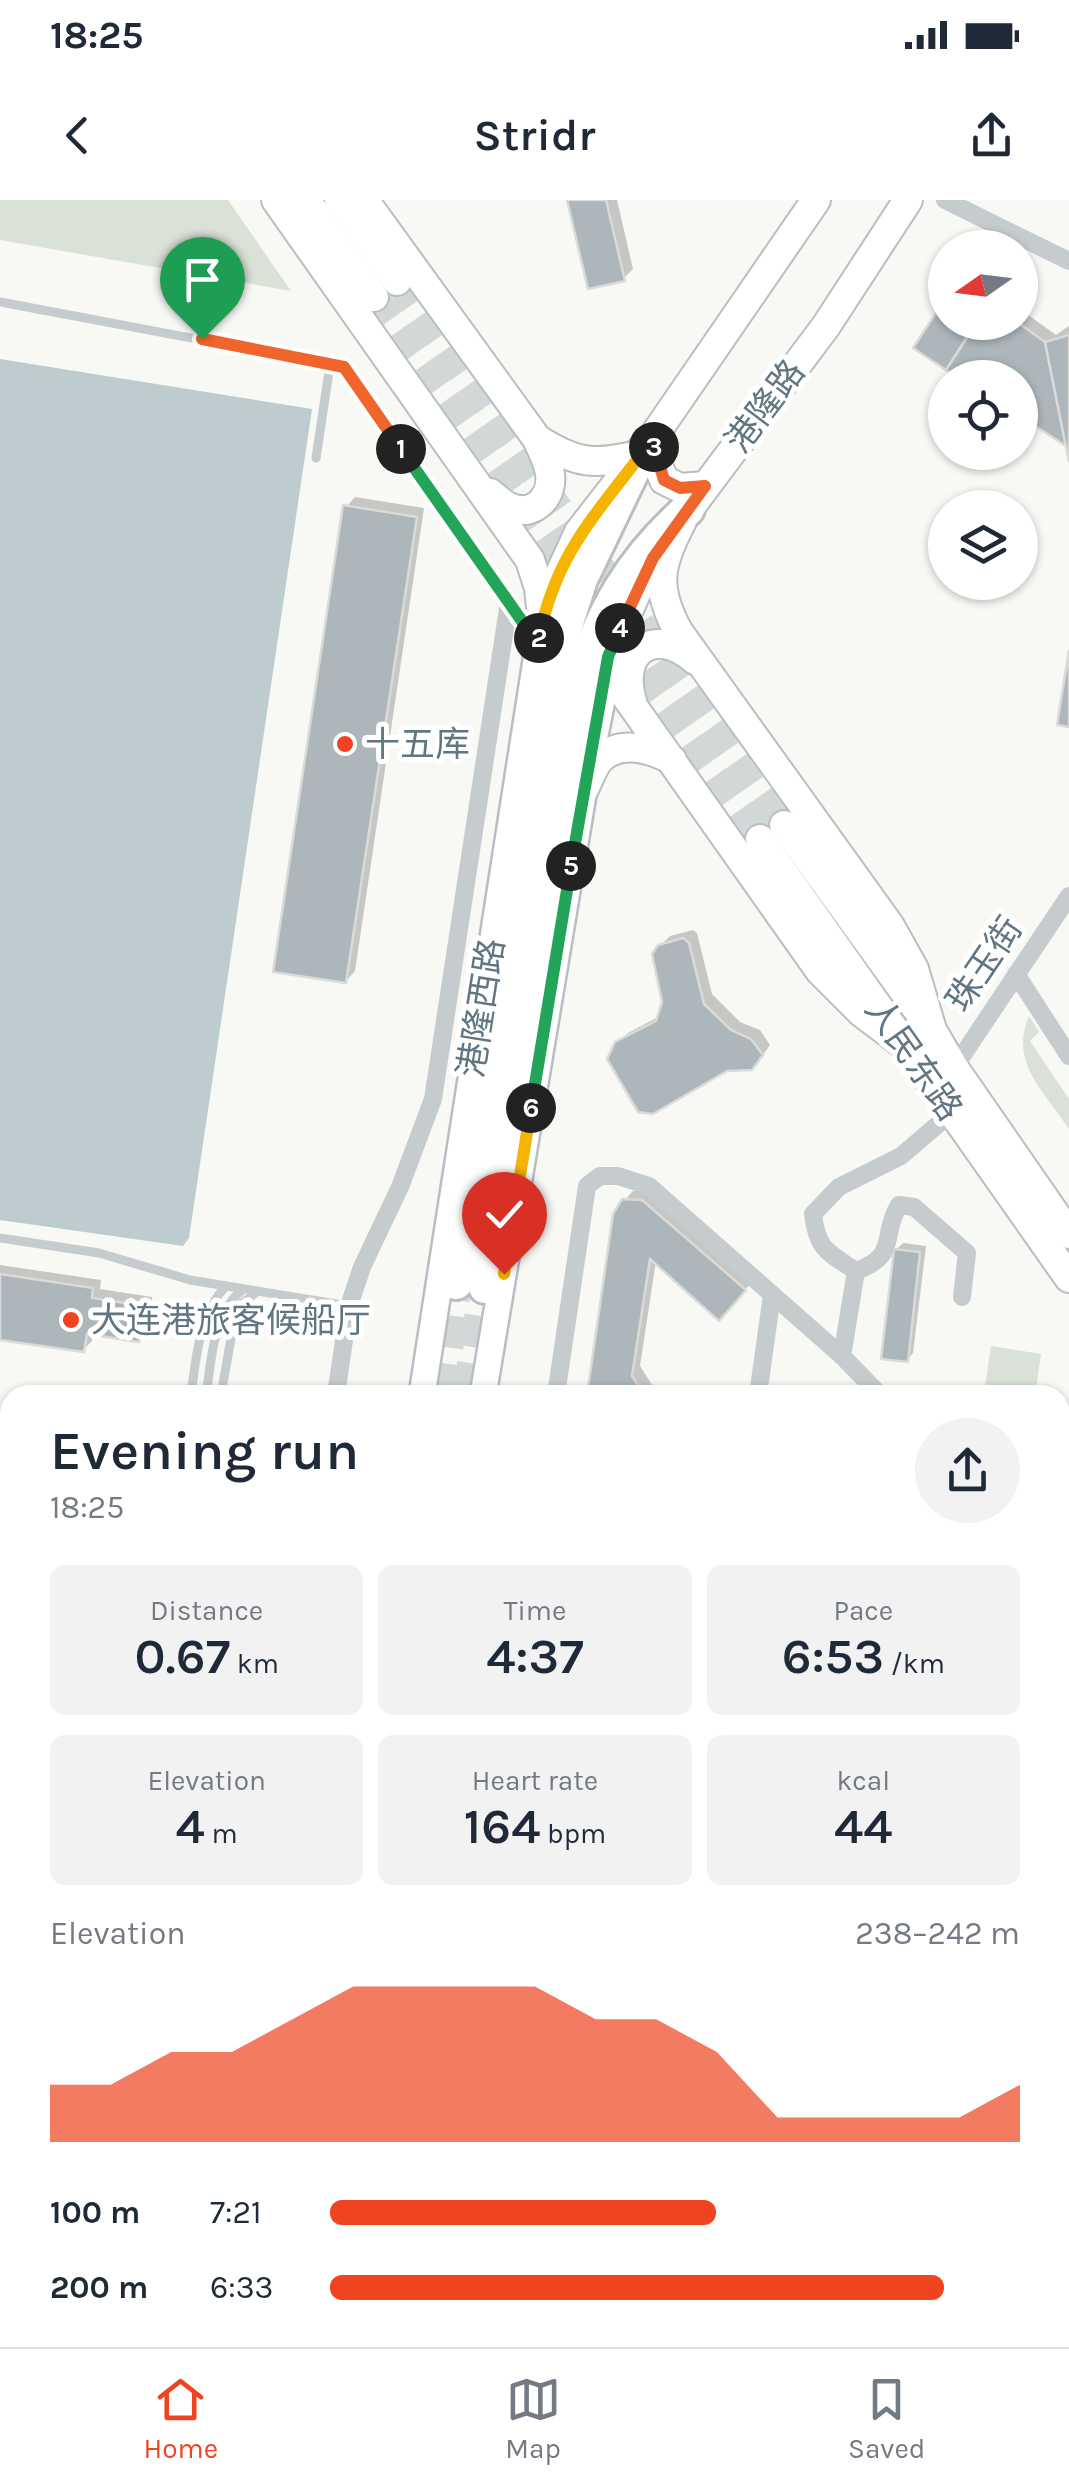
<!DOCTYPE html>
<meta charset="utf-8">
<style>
:root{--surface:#fff;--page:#f2f2f3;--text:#1f2937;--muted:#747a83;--line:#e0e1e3;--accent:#ef441f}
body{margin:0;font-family:Karla,"Noto Sans SC",sans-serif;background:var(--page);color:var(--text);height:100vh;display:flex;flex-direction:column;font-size:38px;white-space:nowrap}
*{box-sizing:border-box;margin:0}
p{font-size:32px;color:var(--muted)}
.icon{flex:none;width:55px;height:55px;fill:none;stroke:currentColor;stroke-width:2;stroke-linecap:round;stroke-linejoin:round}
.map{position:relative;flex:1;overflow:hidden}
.sheet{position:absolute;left:0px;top:1185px;width:1070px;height:962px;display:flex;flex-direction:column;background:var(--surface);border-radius:30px 30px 0 0;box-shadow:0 2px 8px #0004}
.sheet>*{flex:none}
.needle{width:65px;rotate:256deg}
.buttons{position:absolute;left:928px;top:30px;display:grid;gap:20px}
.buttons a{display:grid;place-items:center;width:110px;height:110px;border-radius:50%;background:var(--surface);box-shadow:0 2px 8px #0004;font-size:50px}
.pin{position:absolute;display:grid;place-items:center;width:85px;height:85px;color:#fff;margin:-102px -42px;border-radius:50% 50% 50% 0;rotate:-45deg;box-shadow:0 0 10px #0007}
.pin .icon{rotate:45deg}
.km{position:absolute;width:50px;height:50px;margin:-25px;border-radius:50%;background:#222;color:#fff;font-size:28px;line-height:50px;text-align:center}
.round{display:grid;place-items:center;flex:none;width:105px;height:105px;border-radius:52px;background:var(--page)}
.head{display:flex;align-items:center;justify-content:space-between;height:170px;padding:0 50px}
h1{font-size:55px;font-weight:600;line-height:75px}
.metrics{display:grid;grid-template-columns:repeat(3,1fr);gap:15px;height:170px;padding:10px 50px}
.metrics div{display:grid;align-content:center;border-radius:15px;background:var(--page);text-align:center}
.metrics b{font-size:50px;font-weight:600}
.metrics small{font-size:28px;font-weight:400}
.metrics p{font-size:28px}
.chart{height:280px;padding:20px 50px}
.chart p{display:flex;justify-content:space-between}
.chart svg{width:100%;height:180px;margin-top:10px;fill:var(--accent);opacity:.7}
ul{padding:0 50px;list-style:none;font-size:32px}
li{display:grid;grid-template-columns:160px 120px 1fr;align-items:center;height:75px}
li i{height:25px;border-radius:12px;background:var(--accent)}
.status{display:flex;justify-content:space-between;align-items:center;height:70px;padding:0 50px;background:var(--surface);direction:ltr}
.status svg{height:28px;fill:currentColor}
header{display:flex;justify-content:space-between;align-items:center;height:130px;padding:0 50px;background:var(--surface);font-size:45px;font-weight:600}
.tab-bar{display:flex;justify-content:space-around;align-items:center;height:140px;border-top:2px solid var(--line);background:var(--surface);font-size:28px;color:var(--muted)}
.tab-bar a{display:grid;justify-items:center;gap:5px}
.tab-bar .current{color:var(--accent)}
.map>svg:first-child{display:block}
.green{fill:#dae1d6}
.water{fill:#becbcf}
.shadow{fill:#0003}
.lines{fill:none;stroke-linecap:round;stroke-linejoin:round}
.ferry{stroke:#5c767d;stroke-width:2.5;stroke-dasharray:12 10;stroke-linecap:butt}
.building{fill:#acb6bb;stroke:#dadad8;stroke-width:2.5}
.primary-tunnel{stroke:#d2d8d8;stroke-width:28;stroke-dasharray:28 14;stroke-linecap:butt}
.highway-tunnel{stroke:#d2d8d8;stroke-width:32;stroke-dasharray:32 16;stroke-linecap:butt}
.secondary-casing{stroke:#b8bec2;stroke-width:30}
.primary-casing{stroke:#b9bec1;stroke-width:32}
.highway-casing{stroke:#babec1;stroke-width:38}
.path{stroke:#bfc2c4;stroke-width:2.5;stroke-dasharray:5 5;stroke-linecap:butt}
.lane{stroke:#c6cbce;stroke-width:9}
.street{stroke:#c6cbce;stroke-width:18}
.secondary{stroke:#fff;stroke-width:25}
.primary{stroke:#fff;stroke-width:28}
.highway{stroke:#fff;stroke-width:32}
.split-1-casing{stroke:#fff;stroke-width:20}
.split-2-casing{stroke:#fff;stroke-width:20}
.split-3-casing{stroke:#fff;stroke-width:20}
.split-4-casing{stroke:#fff;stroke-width:20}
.split-5-casing{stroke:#fff;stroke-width:20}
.split-6-casing{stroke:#fff;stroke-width:20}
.split-7-casing{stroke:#fff;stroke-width:20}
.split-1{stroke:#f0652b;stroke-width:12}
.split-2{stroke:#22a559;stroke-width:12}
.split-3{stroke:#f5b400;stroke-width:12}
.split-4{stroke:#f0652b;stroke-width:12}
.split-5{stroke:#22a559;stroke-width:12}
.split-6{stroke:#22a559;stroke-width:12}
.split-7{stroke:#f5b400;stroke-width:12}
.poi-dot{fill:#ef441f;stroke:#fff;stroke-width:4}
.labels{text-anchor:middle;stroke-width:10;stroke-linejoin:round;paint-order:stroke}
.street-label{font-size:35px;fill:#617683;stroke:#fff}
.poi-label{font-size:35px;fill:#617683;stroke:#fff;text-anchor:start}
</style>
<div class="status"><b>18:25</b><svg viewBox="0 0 49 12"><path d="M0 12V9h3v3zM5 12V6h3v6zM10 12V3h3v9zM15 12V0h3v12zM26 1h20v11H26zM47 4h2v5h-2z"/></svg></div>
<header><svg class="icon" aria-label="back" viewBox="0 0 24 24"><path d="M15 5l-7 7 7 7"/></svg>Stridr<svg class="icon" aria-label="share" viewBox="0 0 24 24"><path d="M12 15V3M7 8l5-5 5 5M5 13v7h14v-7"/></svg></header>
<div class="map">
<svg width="1069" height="2147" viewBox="0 0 1069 2147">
<rect width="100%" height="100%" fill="#f8f8f5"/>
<g class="green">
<path d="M0,0H228L291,91L0,40Z"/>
<path d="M1029,816L1039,832L1030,841L1069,899V929C1044,891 1009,863 1029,816Z"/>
<path d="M991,1146L1041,1154L1035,1195H984Z"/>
</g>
<g class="water">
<path d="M0,159L312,209L189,1038L183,1046L0,1020Z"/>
<path d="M0,1409L10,1410V2063L0,2062Z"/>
</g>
<g class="shadow">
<path d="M570,0H617L633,69L624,78Z"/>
<path d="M945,104V122H1020V109L1056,135L1069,126V249L1068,243L1020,213V178L917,147Z"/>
<path d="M355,297L424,308L355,771L346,781V307Z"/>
<path d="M693,730L697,733L712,794L740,822L760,830L770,845L761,858L617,844L628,833L660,816L664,802L660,746L670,736Z"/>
<path d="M633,991H651L754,1080L728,1108L656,1061L640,1166L656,1191L681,1195H590L624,1001Z"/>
<path d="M903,1043L926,1046L913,1153L907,1160L896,1050Z"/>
<path d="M0,1065L101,1080L100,1089L152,1097L148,1130L138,1139L93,1132L92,1141L83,1150L0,1137Z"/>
<path d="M429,2138H472L465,2147L428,2146Z"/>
<path d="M979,2138H1017L1016,2147H977Z"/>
</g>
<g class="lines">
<path class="ferry" d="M0,1604L10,1600"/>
</g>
<g class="building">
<path d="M567,0H606L625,81L588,89Z"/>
<path d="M945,99V122H977L946,170L913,148Z"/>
<path d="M977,122L984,126L986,122H1017L1045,142L1066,246L1020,216V178H959L946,170Z"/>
<path d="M1069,135V262L1045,142Z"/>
<path d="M343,305L417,317L346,783L273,772Z"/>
<path d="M1069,450V527L1057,525Z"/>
<path d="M683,738L689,743L704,804L731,830L751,839L763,855L752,870L727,871L653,914L638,912L607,859L615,842L656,821L662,802L652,754L658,745Z"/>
<path d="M622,999L642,1000L746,1090L719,1121L650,1059L632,1176L644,1195H587L613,1014Z"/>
<path d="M894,1049L920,1052L908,1162L881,1159Z"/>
<path d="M0,1074L93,1088L92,1098L145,1106L139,1142L87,1134L84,1152L0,1140Z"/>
<path d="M426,2138H465L464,2147H426Z"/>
<path d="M976,2138H1011L1009,2147H975Z"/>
</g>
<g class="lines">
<g class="primary-tunnel">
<path d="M397,81L784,625"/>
<path d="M374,97L760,639"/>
</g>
<g class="highway-tunnel">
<path d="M441,1195L456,1083"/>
<path d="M468,1195L485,1087"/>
<path d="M237,2147L241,2138"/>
<path d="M267,2147L272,2138"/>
</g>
<g class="secondary-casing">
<g id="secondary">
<path d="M422,1195L542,422"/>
<path d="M483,1195L584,589L608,471"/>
<path d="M1060,1370L1069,1371"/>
<path d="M1060,1409L1069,1411"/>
<path d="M254,2138V2147"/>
<path d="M290,2147L291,2138"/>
<path d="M334,2147L336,2138"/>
<path d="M385,2147L386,2138"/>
</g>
</g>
<g class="primary-casing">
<g id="primary">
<path d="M276,0L530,360L539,388L542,417"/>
<path d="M306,0L374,97"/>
<path d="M339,0L397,81"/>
<path d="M364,0L537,239C541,248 547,259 549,269C556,294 535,319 509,307C502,304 496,298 490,293"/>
<path d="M653,237L654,256L664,280L680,288L705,286"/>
<path d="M537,239C576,264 596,266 641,254"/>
<path d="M682,321C659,365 654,386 678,431L890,726L914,769L932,830"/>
<path d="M677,325L826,126L908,0"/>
<path d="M645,373L608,457V471L820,771L861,812L902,843"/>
<path d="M542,422L556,382L579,332L653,237L816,0"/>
<path d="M632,501C617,451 655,425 695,460"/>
<path d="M584,589C589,580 593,566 600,559C620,539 652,549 672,560"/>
<path d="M784,625L932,830L954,868L1069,1034"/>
<path d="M760,639L1069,1078"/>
</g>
</g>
<g class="highway-casing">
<g id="highway">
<path d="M456,1083L561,441L581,379L641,254"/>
<path d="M485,1087L579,485C600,412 632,359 688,309"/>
</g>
</g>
<path class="path" d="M1060,1841L1069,1853"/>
<g class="lane">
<path d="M0,102L345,167L535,439"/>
<path d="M316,258L330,165"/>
<path d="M0,1038L99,1053L190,1080L349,1106"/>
<path d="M191,1195C196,1158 199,1114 226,1086"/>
<path d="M206,1195C212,1158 212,1114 243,1089"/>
<path d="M221,1195L235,1116L241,1104L258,1091"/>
<path d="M0,1370L10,1372"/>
<path d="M0,2135L10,2133"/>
</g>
<g class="street">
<path d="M945,0L1069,61"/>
<path d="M1016,774L1069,856"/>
<path d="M954,868L1069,696"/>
<path d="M856,1071C900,1055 880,1036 899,1005L914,1007L967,1053L962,1097"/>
<path d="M842,1156L856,1071C827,1052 817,1049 813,1014L839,987L901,956L942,921"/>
<path d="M336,1195L349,1106L362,1067L400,987L433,899L509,402"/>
<path d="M556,1195L587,986L600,976H618L649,986L842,1156L880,1195"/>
<path d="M758,1195L772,1095"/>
<path d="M0,1224L10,1226"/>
<path d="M1060,2054L1069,2056"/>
<path d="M677,2147L678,2138"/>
</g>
<use href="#secondary" class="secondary"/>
<use href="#primary" class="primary"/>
<use href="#highway" class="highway"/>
</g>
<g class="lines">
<g class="split-1-casing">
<path id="split-1" d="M202,139L344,167L401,249"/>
</g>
<g class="split-2-casing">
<path id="split-2" d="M401,249L538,444L539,438"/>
</g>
<g class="split-3-casing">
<path id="split-3" d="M539,438C557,347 603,308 654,237V247"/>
</g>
<g class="split-4-casing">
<path id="split-4" d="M620,428L653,358L705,286L680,288L664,280L654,247"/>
</g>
<g class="split-5-casing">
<path id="split-5" d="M571,666L608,457L620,428"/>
</g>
<g class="split-6-casing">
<path id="split-6" d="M531,908L571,666"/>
</g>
<g class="split-7-casing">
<path id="split-7" d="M504,1074L531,908"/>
</g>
<use href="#split-1" class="split-1"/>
<use href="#split-2" class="split-2"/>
<use href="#split-3" class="split-3"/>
<use href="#split-4" class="split-4"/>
<use href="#split-5" class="split-5"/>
<use href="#split-6" class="split-6"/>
<use href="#split-7" class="split-7"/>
</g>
<g class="poi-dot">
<circle cx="345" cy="544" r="10"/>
<circle cx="71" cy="1120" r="10"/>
</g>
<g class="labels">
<g class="street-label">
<text transform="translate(765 206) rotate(-53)" y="12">港隆路</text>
<text transform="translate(984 764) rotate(-56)" y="12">珠玉街</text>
<text transform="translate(481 808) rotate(-81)" y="12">港隆西路</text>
<text transform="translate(914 859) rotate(55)" y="12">人民东路</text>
</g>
<g class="poi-label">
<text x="365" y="556">十五库</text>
<text x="91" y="1132">大连港旅客候船厅</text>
</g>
</g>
</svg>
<div class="buttons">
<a><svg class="needle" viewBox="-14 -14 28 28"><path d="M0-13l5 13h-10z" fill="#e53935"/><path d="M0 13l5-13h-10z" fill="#747a83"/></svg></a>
<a><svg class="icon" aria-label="locate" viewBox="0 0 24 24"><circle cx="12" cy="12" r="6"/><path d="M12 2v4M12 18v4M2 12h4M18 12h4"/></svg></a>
<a><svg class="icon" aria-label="layers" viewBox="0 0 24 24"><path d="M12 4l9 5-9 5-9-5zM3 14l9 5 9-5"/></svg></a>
</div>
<div class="pin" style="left:202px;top:139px;background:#1e9e55"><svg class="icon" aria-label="arrive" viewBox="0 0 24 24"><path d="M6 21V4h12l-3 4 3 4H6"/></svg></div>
<div class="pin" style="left:504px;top:1074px;background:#d93025"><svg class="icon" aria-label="check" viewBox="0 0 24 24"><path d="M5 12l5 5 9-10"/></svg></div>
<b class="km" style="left:401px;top:249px">1</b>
<b class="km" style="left:539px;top:438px">2</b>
<b class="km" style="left:654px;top:247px">3</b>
<b class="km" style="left:620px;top:428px">4</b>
<b class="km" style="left:571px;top:666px">5</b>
<b class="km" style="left:531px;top:908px">6</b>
<section class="sheet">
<div class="head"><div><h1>Evening run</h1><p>18:25</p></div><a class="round"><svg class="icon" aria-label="share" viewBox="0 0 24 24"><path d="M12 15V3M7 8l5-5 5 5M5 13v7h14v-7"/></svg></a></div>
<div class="metrics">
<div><p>Distance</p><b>0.67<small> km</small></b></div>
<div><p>Time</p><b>4:37</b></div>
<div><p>Pace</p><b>6:53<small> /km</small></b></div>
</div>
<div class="metrics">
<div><p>Elevation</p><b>4<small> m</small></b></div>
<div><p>Heart rate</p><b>164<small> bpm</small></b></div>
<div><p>kcal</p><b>44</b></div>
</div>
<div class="chart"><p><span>Elevation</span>238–242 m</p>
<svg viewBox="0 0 160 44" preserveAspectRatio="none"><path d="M0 44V30L10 30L20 22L30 22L40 14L50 6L60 6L70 6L80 6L90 14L100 14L110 22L120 38L130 38L140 38L150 38L160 30V44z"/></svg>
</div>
<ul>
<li><b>100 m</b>7:21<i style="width:56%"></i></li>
<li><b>200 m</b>6:33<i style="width:89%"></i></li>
</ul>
</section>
</div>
<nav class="tab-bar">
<a class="current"><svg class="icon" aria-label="home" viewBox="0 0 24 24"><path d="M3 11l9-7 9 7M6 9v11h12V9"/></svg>Home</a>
<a><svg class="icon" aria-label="map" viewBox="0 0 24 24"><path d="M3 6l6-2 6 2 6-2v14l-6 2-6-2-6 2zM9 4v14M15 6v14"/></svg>Map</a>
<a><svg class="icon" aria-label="saved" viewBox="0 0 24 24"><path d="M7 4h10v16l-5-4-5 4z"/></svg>Saved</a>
</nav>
